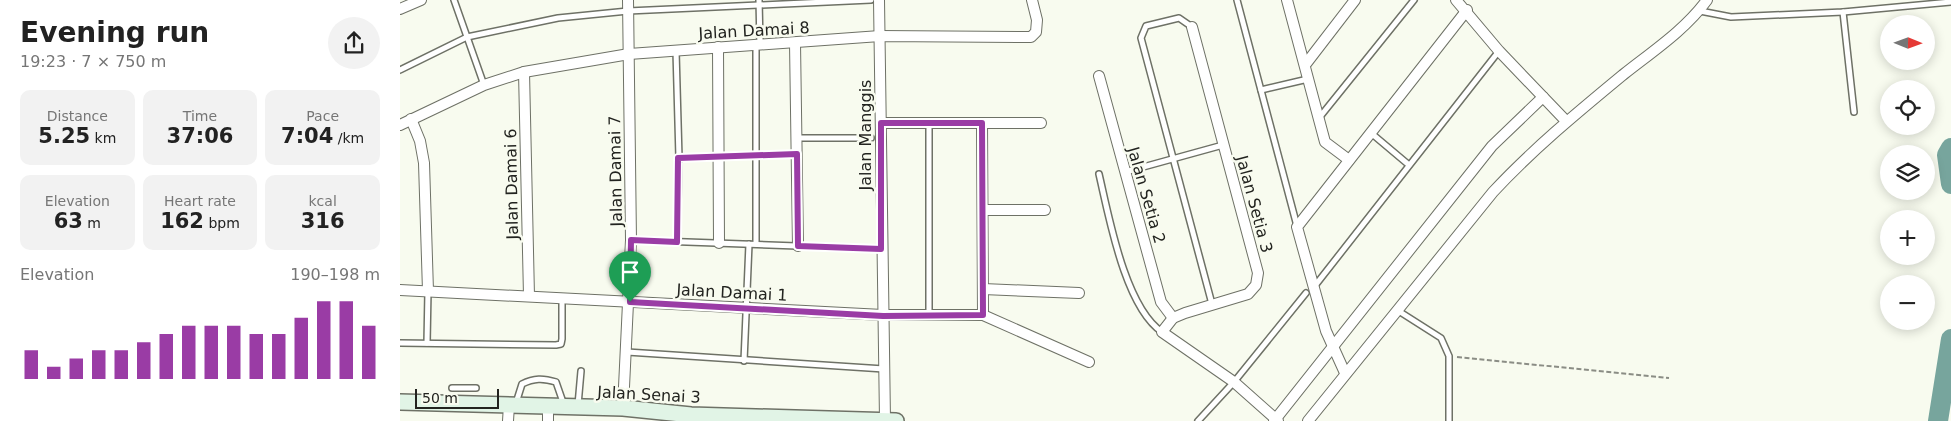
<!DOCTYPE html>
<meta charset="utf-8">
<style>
:root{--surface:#fff;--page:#f2f2f2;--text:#222;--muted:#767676;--accent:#9a3ca5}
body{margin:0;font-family:"DejaVu Sans",sans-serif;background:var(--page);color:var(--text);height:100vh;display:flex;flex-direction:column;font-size:19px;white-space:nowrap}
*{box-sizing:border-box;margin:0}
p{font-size:16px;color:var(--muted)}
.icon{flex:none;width:28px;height:28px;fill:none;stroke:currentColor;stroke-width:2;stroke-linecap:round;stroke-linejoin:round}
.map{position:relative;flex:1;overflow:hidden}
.details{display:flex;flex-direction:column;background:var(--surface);width:400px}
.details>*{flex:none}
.needle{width:32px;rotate:91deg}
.controls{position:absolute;left:1480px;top:15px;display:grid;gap:10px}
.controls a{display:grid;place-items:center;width:55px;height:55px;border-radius:50%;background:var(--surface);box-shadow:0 2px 12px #0003;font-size:25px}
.scale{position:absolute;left:15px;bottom:12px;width:84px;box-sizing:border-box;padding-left:5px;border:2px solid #22231f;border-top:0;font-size:14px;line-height:18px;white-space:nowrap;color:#22231f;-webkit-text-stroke:4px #f8fbef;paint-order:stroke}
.pin{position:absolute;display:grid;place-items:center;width:42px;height:42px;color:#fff;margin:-51px -21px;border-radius:50% 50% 50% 0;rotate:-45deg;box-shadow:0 0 5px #0007}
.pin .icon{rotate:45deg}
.round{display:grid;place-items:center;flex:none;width:52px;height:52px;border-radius:26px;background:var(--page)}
.headline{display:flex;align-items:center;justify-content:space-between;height:85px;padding:0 20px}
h1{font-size:28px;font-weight:700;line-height:38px}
.metrics{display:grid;grid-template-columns:repeat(3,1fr);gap:8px;height:85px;padding:5px 20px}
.metrics div{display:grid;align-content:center;border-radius:10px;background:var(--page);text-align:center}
.metrics b{font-size:21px;font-weight:700}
.metrics small{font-size:14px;font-weight:400}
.metrics p{font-size:14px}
.chart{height:140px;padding:10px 20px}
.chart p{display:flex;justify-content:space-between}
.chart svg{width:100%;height:90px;margin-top:5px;stroke:var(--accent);stroke-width:6}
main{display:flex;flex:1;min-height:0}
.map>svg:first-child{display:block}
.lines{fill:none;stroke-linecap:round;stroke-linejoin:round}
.river{stroke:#77a59d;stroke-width:20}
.lane-casing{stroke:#6e7166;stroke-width:8}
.street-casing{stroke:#6e7166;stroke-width:12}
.secondary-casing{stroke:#6e7166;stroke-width:18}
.path{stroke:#8b8d85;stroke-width:2;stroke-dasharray:5 2.5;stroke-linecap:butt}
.lane{stroke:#fff;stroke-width:5}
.street{stroke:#fff;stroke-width:10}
.secondary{stroke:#e1f4e6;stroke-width:15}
.route-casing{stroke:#fff;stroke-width:10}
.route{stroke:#9a3ca5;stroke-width:6}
.labels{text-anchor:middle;stroke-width:5;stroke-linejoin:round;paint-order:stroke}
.street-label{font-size:16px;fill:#22231f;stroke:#f8fbef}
</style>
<main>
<section class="details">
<div class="headline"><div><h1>Evening run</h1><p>19:23 · 7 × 750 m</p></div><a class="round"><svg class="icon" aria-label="share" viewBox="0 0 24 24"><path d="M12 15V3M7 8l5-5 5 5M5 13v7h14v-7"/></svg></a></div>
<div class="metrics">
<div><p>Distance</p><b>5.25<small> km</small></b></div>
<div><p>Time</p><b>37:06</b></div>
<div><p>Pace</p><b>7:04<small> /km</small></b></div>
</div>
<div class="metrics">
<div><p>Elevation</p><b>63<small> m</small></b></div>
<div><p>Heart rate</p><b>162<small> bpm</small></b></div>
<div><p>kcal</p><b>316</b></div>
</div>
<div class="chart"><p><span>Elevation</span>190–198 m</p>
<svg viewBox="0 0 160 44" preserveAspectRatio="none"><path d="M5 44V30M15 44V38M25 44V34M35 44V30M45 44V30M55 44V26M65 44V22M75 44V18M85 44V18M95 44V18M105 44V22M115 44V22M125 44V14M135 44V6M145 44V6M155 44V18"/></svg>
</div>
</section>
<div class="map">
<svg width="1551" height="421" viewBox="0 0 1551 421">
<rect width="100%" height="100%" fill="#f8fbef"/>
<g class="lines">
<g class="river">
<path d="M1551,148L1547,155L1551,184"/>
<path d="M1538,421L1551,339"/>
</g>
<g class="lane-casing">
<g id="lane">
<path d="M54,0L84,85"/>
<path d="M359,0L360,44"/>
<path d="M837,0L897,226"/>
<path d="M1300,11L1331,17L1443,12L1551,2"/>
<path d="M1443,12L1454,112"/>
<path d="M792,27L779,18L746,26L741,38L812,304"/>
<path d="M356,45V244"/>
<path d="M276,51L279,158L277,241"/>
<path d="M0,70L67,37L158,18L228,11L471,0"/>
<path d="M861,90L908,79"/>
<path d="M919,118L1014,0"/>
<path d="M529,123V315"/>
<path d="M971,133L1009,165"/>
<path d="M396,138H471"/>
<path d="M279,158L396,154"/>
<path d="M725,172L823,145"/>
<path d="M699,174C709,217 725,307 762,332"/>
<path d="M231,240L481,249"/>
<path d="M914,287L1099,51"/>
<path d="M997,310L1041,338L1049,356V421"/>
<path d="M0,343L156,345L161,344L162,339V298"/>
<path d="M27,343L28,291"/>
<path d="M227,352L484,369"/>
<path d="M344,361L349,244"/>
<path d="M52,388H76"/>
<path d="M116,403L122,384C134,378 143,378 156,382L164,405"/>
<path d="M178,405L181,371"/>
<path d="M798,421L834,382L906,293"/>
</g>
</g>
<g class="street-casing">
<g id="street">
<path d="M479,0L485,420"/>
<path d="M887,0L925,142L949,160"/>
<path d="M1056,0L1099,51L1166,121"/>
<path d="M0,9L21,0"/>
<path d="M792,27L858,273L856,285L848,294L785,313L773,318L762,332L834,382L878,421"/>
<path d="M395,43L398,246"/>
<path d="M318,47L319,243"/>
<path d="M905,65L955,0"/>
<path d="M124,72L129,296"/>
<path d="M699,76L761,302L773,318"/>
<path d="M11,119L20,141L24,163L28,291"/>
<path d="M481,123H641"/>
<path d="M582,123L583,315"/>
<path d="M0,125L84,85L124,72L229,54L480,36L631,37L636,32L637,20L632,0"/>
<path d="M583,210H645"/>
<path d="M583,289L679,293"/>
<path d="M0,290L483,315H583L689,362"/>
<path d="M945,373L926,331L897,227L1067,10"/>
<path d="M223,408L231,240L228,0"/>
<path d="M108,421L109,405"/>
<path d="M148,421V408"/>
<path d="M874,421L1092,146L1143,97"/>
<path d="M908,421L1093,192C1133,149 1178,112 1224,74C1253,51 1285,30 1307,0"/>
</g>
</g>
<g class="secondary-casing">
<path id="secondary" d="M0,402L223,408L291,415L496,421"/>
</g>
<path class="path" d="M1057,357L1269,378"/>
<use href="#lane" class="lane"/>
<use href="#street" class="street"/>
<use href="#secondary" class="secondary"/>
</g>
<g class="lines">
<g class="route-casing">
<path id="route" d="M481,123H582L583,315L483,316L230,302L231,240L277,242L278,158L397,154L398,246L481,249Z"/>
</g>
<use href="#route" class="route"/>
</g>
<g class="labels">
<g class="street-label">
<text transform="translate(354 30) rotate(-3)" y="6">Jalan Damai 8</text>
<text transform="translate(465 135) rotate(-90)" y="6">Jalan Manggis</text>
<text transform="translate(215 171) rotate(-91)" y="6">Jalan Damai 7</text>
<text transform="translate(111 184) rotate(-91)" y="6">Jalan Damai 6</text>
<text transform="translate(747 195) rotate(74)" y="6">Jalan Setia 2</text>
<text transform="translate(855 204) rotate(75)" y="6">Jalan Setia 3</text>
<text transform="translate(332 292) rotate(3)" y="6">Jalan Damai 1</text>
<text transform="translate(249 394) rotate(3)" y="6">Jalan Senai 3</text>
</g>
</g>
</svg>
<div class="controls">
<a><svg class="needle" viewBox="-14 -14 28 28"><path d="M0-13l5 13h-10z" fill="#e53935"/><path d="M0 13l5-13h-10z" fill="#767676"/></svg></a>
<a><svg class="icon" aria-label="locate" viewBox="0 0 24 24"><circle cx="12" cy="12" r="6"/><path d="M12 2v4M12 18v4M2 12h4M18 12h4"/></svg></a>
<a><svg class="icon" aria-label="layers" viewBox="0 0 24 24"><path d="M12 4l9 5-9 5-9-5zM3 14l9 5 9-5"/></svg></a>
<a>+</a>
<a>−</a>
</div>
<div class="scale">50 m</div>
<div class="pin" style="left:230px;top:302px;background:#1e9e55"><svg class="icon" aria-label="arrive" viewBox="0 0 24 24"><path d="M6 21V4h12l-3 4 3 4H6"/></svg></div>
</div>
</main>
